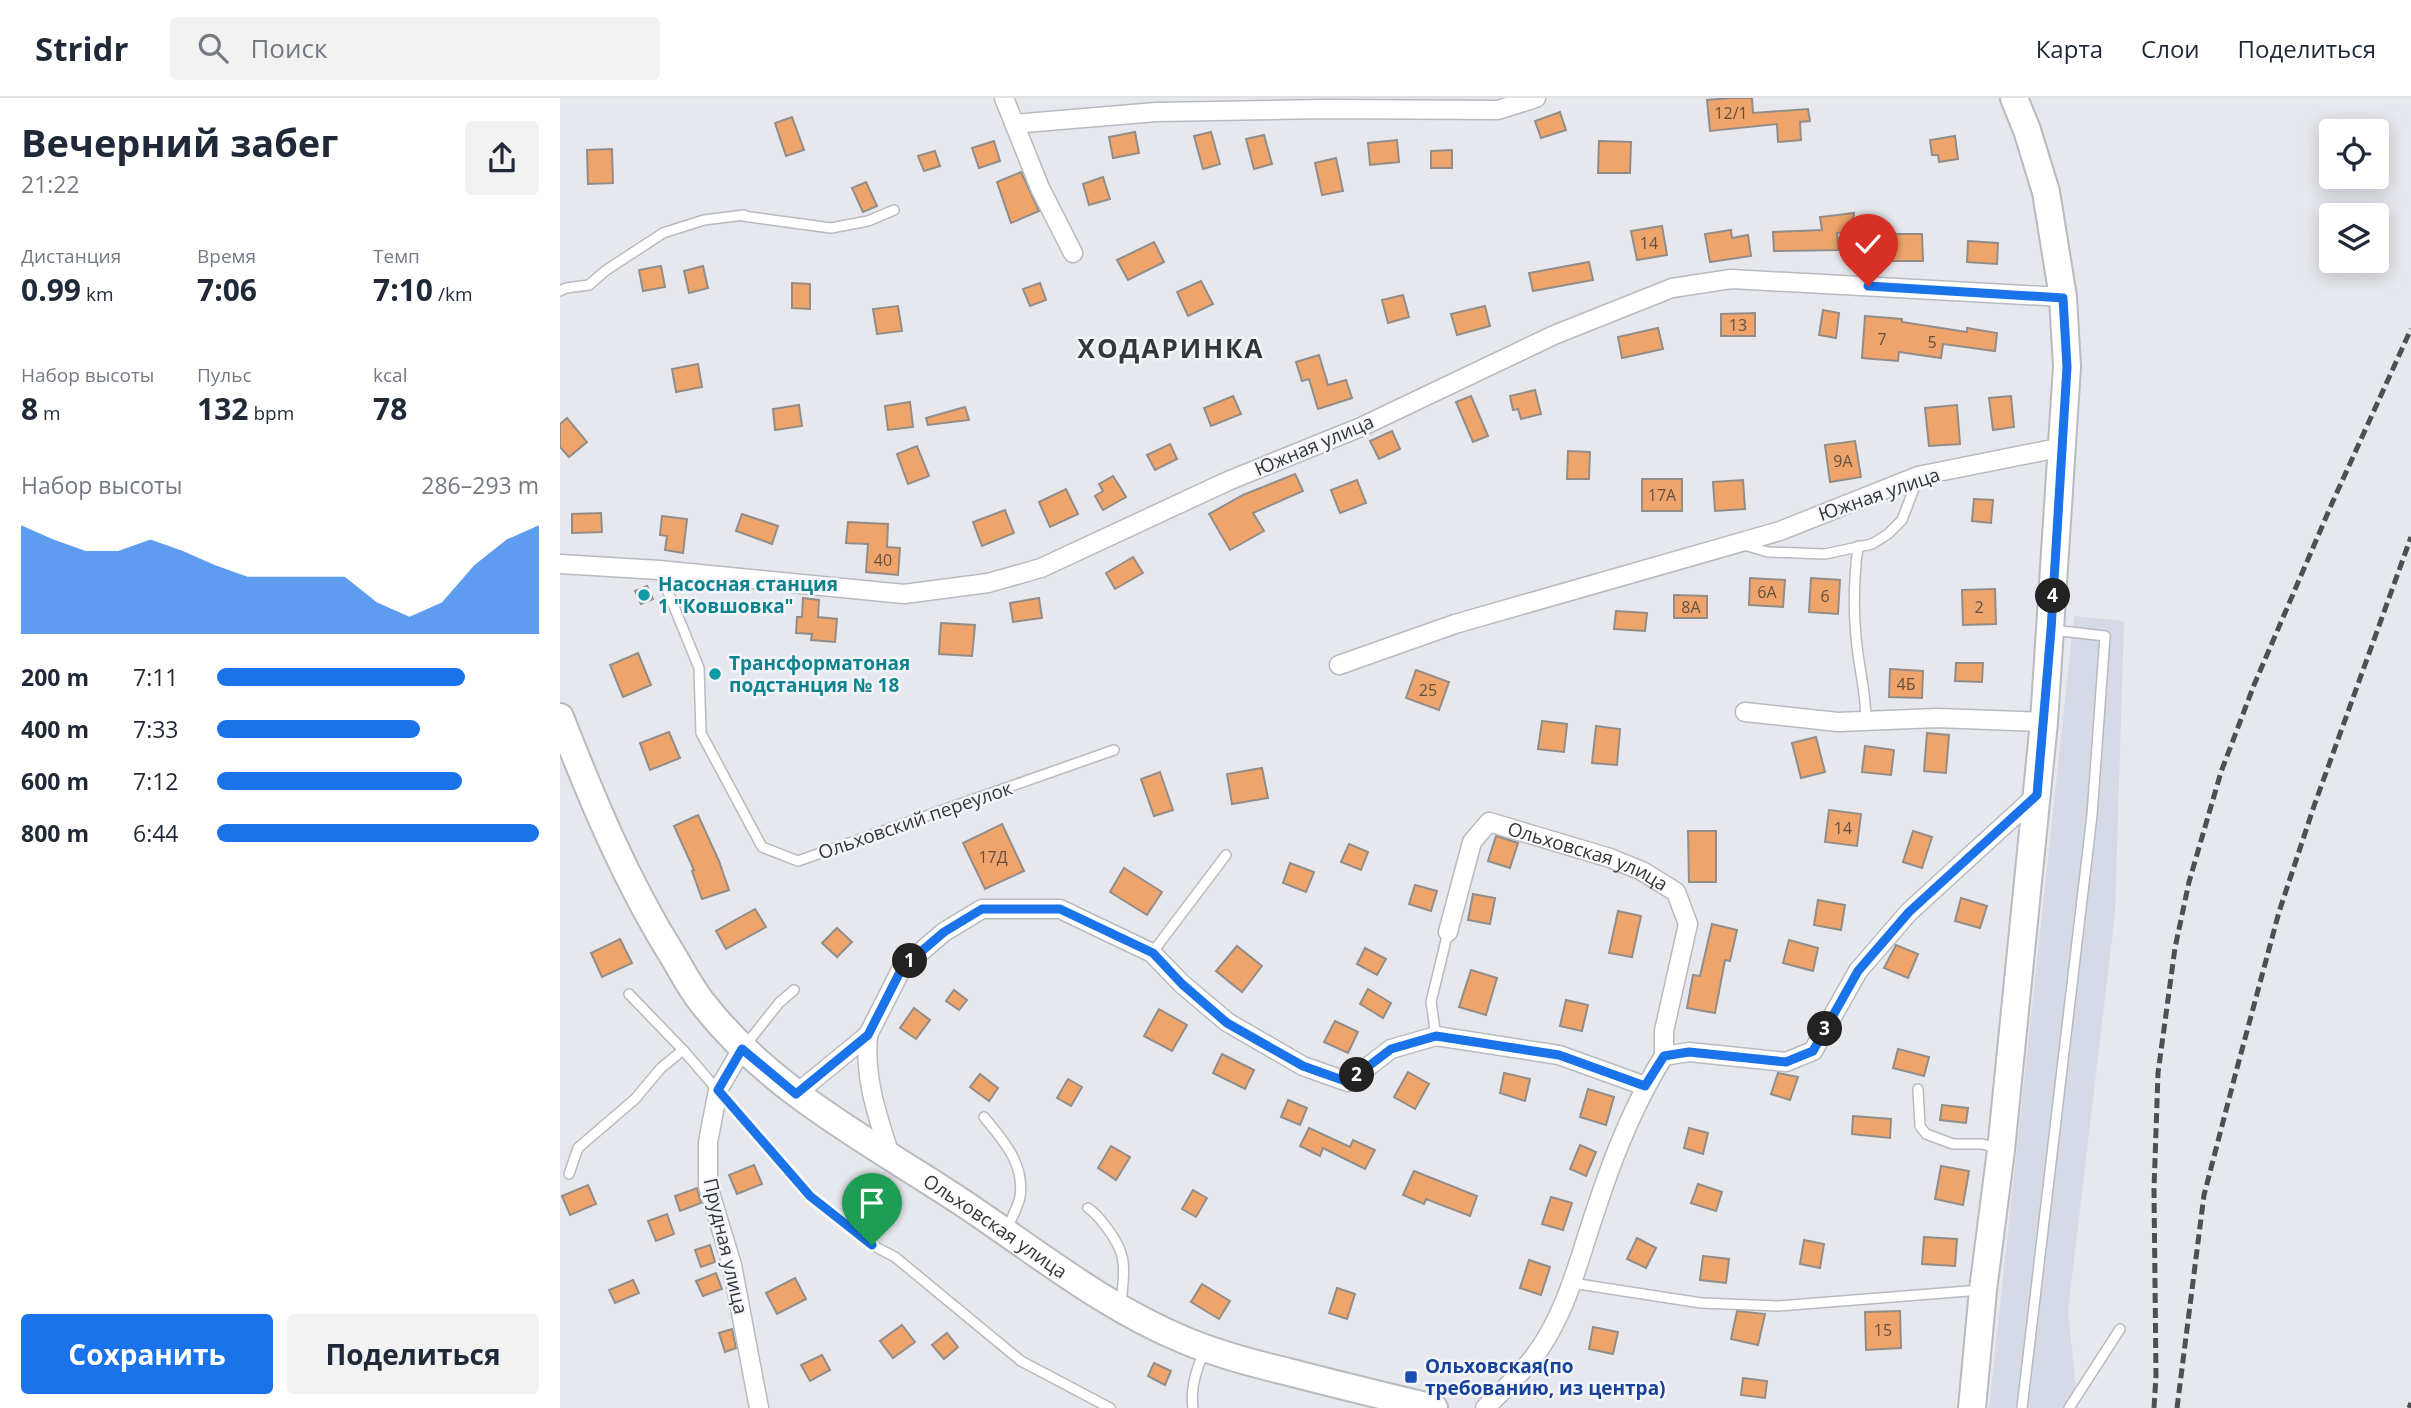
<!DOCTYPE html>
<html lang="ru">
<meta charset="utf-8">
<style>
:root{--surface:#fff;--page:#f2f2f3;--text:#1f2937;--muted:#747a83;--line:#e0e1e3;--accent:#1a73e8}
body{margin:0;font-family:"Open Sans",sans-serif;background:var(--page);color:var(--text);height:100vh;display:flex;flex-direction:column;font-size:26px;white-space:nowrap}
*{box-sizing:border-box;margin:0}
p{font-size:23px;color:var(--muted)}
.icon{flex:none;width:38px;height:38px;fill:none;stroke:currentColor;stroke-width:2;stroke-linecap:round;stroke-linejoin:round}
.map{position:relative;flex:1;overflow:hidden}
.side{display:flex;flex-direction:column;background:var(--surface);width:560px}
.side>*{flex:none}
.controls{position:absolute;left:1759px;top:21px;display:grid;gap:14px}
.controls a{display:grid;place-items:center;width:70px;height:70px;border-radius:7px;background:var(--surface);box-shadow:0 4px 18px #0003;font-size:35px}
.pin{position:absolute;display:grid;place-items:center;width:60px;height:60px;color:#fff;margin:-72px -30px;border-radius:50% 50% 50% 0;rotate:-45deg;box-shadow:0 0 7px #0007}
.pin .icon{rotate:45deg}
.km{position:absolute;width:35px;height:35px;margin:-18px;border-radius:50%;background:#222;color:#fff;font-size:19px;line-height:35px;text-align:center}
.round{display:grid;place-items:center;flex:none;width:74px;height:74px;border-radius:7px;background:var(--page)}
.headline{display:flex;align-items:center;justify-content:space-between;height:119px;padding:0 21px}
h1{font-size:38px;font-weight:700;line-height:52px}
.metrics{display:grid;grid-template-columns:repeat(3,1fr);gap:10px;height:119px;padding:7px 21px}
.metrics div{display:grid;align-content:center}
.metrics b{font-size:30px;font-weight:700}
.metrics small{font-size:19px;font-weight:400}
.metrics p{font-size:19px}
.chart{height:196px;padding:14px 21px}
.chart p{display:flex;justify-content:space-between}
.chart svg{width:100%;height:126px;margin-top:7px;fill:var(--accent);opacity:.7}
.primary-button{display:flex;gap:14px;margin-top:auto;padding:14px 21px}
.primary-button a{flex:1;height:80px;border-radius:7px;background:var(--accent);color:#fff;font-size:28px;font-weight:700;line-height:80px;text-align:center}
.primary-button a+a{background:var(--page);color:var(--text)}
ul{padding:0 21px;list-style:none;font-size:23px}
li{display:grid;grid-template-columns:112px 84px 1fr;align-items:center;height:52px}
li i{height:18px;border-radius:9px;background:var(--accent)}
header{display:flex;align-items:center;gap:42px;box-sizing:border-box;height:98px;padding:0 35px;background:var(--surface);border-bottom:2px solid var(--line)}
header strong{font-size:33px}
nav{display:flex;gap:38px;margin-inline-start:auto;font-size:24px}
.search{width:490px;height:63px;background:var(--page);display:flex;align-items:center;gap:18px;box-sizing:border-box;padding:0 24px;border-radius:7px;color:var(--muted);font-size:26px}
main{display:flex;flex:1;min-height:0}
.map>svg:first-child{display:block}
.built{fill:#d5dae6}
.building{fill:#eea46a;stroke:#928d89;stroke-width:2}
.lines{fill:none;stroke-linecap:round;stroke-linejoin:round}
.lane-casing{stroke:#b7babf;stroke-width:12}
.street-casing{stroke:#b7babf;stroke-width:21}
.secondary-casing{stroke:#b7babf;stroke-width:30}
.lane{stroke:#fff;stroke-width:9}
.street{stroke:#fff;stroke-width:18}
.secondary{stroke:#fff;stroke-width:26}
.rail{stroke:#4e4f52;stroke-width:5;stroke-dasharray:10 5;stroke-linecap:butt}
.route-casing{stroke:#fff;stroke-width:14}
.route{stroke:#1a73e8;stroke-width:9}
.culture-dot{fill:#0f9aa8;stroke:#f3f5fb;stroke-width:2.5}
.transit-dot{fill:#1a4fb4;stroke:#f3f5fb;stroke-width:2.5}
.labels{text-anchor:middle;stroke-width:5;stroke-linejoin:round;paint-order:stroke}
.number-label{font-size:16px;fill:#635244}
.street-label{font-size:19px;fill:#353638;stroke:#f3f5fb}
.culture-label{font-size:19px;font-weight:bold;fill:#0d838f;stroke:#f3f5fb;text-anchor:start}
.transit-label{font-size:19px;font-weight:bold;fill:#164399;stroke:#f3f5fb;text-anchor:start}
.district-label{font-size:26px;font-weight:bold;letter-spacing:2px;fill:#353638;stroke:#f3f5fb}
</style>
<header>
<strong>Stridr</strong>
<div class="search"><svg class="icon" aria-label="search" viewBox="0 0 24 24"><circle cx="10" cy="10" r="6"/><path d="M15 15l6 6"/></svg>Поиск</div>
<nav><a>Карта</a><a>Слои</a><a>Поделиться</a></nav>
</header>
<main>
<section class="side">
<div class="headline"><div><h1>Вечерний забег</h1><p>21:22</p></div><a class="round"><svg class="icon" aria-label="share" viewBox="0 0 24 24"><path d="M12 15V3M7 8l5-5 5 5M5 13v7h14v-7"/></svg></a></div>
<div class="metrics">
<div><p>Дистанция</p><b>0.99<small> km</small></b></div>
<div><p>Время</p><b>7:06</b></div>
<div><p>Темп</p><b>7:10<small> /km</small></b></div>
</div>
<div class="metrics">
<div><p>Набор высоты</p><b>8<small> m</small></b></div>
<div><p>Пульс</p><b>132<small> bpm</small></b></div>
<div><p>kcal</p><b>78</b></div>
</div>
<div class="chart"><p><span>Набор высоты</span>286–293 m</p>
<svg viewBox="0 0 160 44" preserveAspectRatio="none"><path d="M0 44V6L10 11L20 15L30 15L40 11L50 15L60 20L70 24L80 24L90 24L100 24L110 33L120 38L130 33L140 20L150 11L160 6V44z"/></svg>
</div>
<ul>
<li><b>200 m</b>7:11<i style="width:77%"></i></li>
<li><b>400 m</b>7:33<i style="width:63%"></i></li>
<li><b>600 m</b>7:12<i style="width:76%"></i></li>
<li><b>800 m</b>6:44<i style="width:100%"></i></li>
</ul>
<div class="primary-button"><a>Сохранить</a><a>Поделиться</a></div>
</section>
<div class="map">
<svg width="1851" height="1310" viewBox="0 0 1851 1310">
<rect width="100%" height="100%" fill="#e6e8ed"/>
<path class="built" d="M1514,518L1564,523L1555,815L1508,1213L1518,1310H1429Z"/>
<g class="building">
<path d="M1171,0H1192L1193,15L1248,11L1250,23L1240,24L1241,42L1218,44L1217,26L1150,33L1147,2Z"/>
<path d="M1000,14L1006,32L981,40L975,23Z"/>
<path d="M232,19L244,52L226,58L215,25Z"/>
<path d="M575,34L579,55L553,60L549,39Z"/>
<path d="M651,34L660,66L643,71L634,38Z"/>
<path d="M704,37L712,66L694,71L686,41Z"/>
<path d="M1395,38L1398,61L1379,64L1378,57H1372L1370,42Z"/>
<path d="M837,42L839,64L810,67L808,45Z"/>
<path d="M434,43L440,63L419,70L412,50Z"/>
<path d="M1039,43L1071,44L1070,75H1038Z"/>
<path d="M52,51L53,85L28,86L27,52Z"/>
<path d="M892,52V70H871V53Z"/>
<path d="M375,53L380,68L364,73L358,58Z"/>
<path d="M776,60L783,93L762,97L755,65Z"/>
<path d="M461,74L479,113L451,125L437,84Z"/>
<path d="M543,79L550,101L529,107L523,86Z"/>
<path d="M306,84L317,108L303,114L292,90Z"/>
<path d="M1294,115L1292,133L1277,135L1279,152L1214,153L1213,134L1262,132L1260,119Z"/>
<path d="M1102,128L1107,157L1077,162L1071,133Z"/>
<path d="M1171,132L1172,140L1188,137L1191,158L1150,164L1145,136Z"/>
<path d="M1324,136H1362L1363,163H1324Z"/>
<path d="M1408,143L1438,145L1437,166L1407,164Z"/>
<path d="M594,144L604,164L568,182L557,162Z"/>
<path d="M1029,164L1033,182L973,193L969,175Z"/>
<path d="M101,168L105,189L83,193L79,172Z"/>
<path d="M143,168L148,190L129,195L124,173Z"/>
<path d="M641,183L653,206L628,218L617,194Z"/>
<path d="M232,185L250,186V211L232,210Z"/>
<path d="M480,185L486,202L470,208L463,191Z"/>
<path d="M843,197L849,219L828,225L822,202Z"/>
<path d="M338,208L342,233L317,236L313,211Z"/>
<path d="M925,208L930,228L897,237L891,216Z"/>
<path d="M1263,212L1279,215L1276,240L1259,237Z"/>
<path d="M1195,215V238H1161V216Z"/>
<path d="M1305,218L1342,221V224L1407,234V230L1437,235L1435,253L1383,246L1381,260L1339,254L1338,263L1302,260Z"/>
<path d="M1098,230L1103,251L1062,260L1058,239Z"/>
<path d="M759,257L768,287L786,282L792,300L758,311L749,281L742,283L736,264Z"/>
<path d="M138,266L142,289L116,294L112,271Z"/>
<path d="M975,292L981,316L961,321L958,311L953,312L950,298Z"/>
<path d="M673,298L681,316L651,328L644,310Z"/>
<path d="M911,298L928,338L913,344L896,304Z"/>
<path d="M1451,298L1454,329L1433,332L1429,300Z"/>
<path d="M350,304L353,329L328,332L325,308Z"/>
<path d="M239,307L242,328L215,332L213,311Z"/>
<path d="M1397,307L1400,346L1369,348L1365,310Z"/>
<path d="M405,309L409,322L368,327L366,320Z"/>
<path d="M7,320L27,344L9,359L0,349V326Z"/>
<path d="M832,333L840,351L819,361L810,343Z"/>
<path d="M1295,343L1301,379L1270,384L1265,347Z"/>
<path d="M610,346L617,361L595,372L587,357Z"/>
<path d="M357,348L369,378L348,386L337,356Z"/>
<path d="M1008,353L1030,354L1029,381H1007Z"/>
<path d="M735,376L743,393L693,415L704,433L670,452L649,416L683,397Z"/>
<path d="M553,378L566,399L543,412L535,398L543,393L539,386Z"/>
<rect x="1082" y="381" width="40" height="32"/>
<path d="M797,382L806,405L780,415L771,392Z"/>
<path d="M1183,382L1185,411L1155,413L1153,384Z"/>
<path d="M506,391L518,416L490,429L479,404Z"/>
<path d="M1414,401L1433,402L1431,425L1412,423Z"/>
<path d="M445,412L454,435L422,448L413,424Z"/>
<path d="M41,415L42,434L12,435V416Z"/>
<path d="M182,416L218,428L212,446L176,433Z"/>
<path d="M102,418L127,421L123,455L105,452L107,438L100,437Z"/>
<path d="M288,424L328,426L327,449L340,450L338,477L306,474L308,446L286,445Z"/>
<path d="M573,459L583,475L555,491L546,475Z"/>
<path d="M1190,480L1225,482L1223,509L1189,507Z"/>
<path d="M1251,480L1280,482L1278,516L1249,514Z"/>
<path d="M87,488L93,501L81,506L75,493Z"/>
<path d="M1435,491L1436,526L1403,527L1402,492Z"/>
<path d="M1114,497L1147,498V520H1114Z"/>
<path d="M243,500L259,502L258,519L277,521L275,544L251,542L252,536L236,535L237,519H242Z"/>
<path d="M479,500L482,520L453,524L450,505Z"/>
<path d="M1056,513L1087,515L1085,533L1054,531Z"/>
<path d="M381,525L415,527L412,558L379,556Z"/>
<path d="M78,555L91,587L63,599L50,567Z"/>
<path d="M1396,565H1423L1422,584L1395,583Z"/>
<path d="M1330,571L1363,573L1362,600L1329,599Z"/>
<path d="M856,572L889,584L879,612L846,600Z"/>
<path d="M982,623L1007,626L1004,654L978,651Z"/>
<path d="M1036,628L1060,631L1057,667L1032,665Z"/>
<path d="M109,634L120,660L90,672L80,645Z"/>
<path d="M1367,635L1389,637L1386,675L1364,673Z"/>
<path d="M1256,639L1265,674L1241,680L1232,645Z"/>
<path d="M1305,648L1334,652L1331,677L1302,674Z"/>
<path d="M702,670L708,700L672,706L667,676Z"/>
<path d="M600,674L613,712L594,718L581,681Z"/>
<path d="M1269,712L1301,716L1297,748L1265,744Z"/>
<path d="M138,717L159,763L169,792L142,801L132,773L134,772L114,728Z"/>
<path d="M442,726L464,773L425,791L403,745Z"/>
<path d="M1128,733H1156V784H1129Z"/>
<path d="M1353,733L1372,739L1362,770L1343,764Z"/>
<path d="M936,738L958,745L950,770L928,763Z"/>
<path d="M789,746L808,754L801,772L781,764Z"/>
<path d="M730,765L754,774L746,794L723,785Z"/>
<path d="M564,770L602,794L587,817L550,794Z"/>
<path d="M855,787L877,793L871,813L849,806Z"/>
<path d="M913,796L935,800L930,826L908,822Z"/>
<path d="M1401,800L1427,808L1420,830L1395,823Z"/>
<path d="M1258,802L1285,807L1281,832L1254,827Z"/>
<path d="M195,811L206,829L166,851L156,833Z"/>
<path d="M1058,813L1081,818L1072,859L1049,855Z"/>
<path d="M1152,826L1177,832L1170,863L1165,862L1155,915L1127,910L1133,877L1140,878Z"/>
<path d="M277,830L292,844L277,859L262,845Z"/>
<path d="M60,841L72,865L42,879L31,855Z"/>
<path d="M1229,842L1258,850L1253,873L1223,865Z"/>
<path d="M1336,847L1358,856L1348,880L1324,870Z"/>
<path d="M677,848L702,868L682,894L656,873Z"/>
<path d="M805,850L826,861L817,877L797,866Z"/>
<path d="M911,872L937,880L926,917L899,909Z"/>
<path d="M808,891L831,905L823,920L800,906Z"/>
<path d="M394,892L407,902L399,912L386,903Z"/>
<path d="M1006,902L1028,907L1022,933L1000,928Z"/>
<path d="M354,910L370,922L356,941L340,930Z"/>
<path d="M599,911L627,927L612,953L584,938Z"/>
<path d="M775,923L798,934L788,955L764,944Z"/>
<path d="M1338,951L1369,959L1364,978L1333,970Z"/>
<path d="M662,956L694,972L685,991L653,975Z"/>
<path d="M848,974L869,986L855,1011L834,999Z"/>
<path d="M944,975L970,981L965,1003L940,995Z"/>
<path d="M1218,975L1238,979L1230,1002L1211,996Z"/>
<path d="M420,976L438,990L429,1003L410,989Z"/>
<path d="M508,981L522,989L511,1008L497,1000Z"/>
<path d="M1028,991L1054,999L1046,1027L1020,1019Z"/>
<path d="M728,1002L747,1010L740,1027L721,1019Z"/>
<path d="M1382,1007L1408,1010L1406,1025L1380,1022Z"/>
<path d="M1293,1018L1331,1021L1330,1040L1292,1036Z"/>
<path d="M749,1030L790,1049L793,1042L815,1052L805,1071L763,1050L760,1058L740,1048Z"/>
<path d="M1129,1030L1148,1035L1143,1056L1124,1050Z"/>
<path d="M1020,1047L1036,1054L1026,1078L1010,1071Z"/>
<path d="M551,1048L570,1059L556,1082L538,1070Z"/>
<path d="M194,1067L202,1086L177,1096L169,1077Z"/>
<path d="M1381,1068L1409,1073L1403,1107L1375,1101Z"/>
<path d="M854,1073L917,1098L910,1118L866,1101L864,1106L843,1097Z"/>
<path d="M1138,1086L1162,1094L1156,1113L1131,1105Z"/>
<path d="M28,1087L36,1106L10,1117L2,1098Z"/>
<path d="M137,1090L141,1105L120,1113L115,1098Z"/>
<path d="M633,1092L647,1100L636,1119L622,1111Z"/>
<path d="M991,1099L1012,1105L1003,1132L982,1126Z"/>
<path d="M107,1116L114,1136L96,1143L88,1123Z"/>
<path d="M1364,1139L1397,1141L1395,1168L1362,1166Z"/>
<path d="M1077,1140L1096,1150L1086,1170L1067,1161Z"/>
<path d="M1244,1142L1264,1146L1260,1170L1240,1166Z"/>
<path d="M150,1147L155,1164L141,1169L135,1152Z"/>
<path d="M1143,1158L1169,1161L1166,1185L1140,1182Z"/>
<path d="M969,1162L990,1169L981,1197L960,1190Z"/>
<path d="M156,1175L162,1191L143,1198L136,1183Z"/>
<path d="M235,1180L246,1201L217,1216L206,1195Z"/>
<path d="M73,1182L79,1195L55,1205L49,1192Z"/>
<path d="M642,1186L670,1203L659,1221L631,1204Z"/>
<path d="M777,1190L795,1196L787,1221L769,1215Z"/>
<path d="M1177,1213L1205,1216L1198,1247L1171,1241Z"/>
<path d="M1340,1213L1341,1250L1306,1252L1305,1214Z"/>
<path d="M342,1227L355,1244L333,1260L320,1243Z"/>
<path d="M1033,1229L1058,1234L1053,1256L1029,1251Z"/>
<path d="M172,1231L176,1250L165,1254L159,1235Z"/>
<path d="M387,1235L398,1249L384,1261L372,1247Z"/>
<path d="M262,1257L270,1272L250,1283L241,1267Z"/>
<path d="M594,1265L611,1273L605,1287L588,1278Z"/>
<path d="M1183,1280L1207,1283L1205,1300L1181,1297Z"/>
</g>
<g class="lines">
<g class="lane-casing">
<g id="lane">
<path d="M183,118L271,130L308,123L334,112"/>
<path d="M0,193L6,190L29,187L45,173L103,135L144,122L184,117"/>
<path d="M1184,447L1208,454L1265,456L1312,446L1328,436L1342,422L1358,380"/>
<path d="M1298,448C1293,486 1293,525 1299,563C1302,583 1306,601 1306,623"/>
<path d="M99,472L139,570L141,635L202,749L238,763L554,652"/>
<path d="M592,855L666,757"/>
<path d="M69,896L123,952L250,1099L312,1147L335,1159L461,1263L550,1310"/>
<path d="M876,938L871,904L888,834"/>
<path d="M184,949L219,905L234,892"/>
<path d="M1358,991L1360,1028L1366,1036L1393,1046H1422L1437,1050"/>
<path d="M424,1019C443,1042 465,1066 460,1099C458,1109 451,1121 447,1131"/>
<path d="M9,1076L18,1050L75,1001L101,970L123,952"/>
<path d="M528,1110C536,1115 541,1122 547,1130C569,1159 564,1172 561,1206"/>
<path d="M1012,1185L1141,1205L1218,1208L1421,1192"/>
<path d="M633,1310C630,1291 637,1269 645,1252"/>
<path d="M1462,1310L1532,717L1545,538L1493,532"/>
<path d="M1509,1310L1560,1231"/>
</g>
</g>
<g class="street-casing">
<g id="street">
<path d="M444,0L480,90L513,155"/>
<path d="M454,26L596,14L764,11L938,12L976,0"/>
<path d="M0,466L99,472L344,496L428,485L481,470L668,383L801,329L994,237L1112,190L1171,181L1503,199"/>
<path d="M779,567L895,526L1220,433L1358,378L1503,349"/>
<path d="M1185,614L1278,624L1377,620L1484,624"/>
<path id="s1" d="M888,834L912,744L929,724L1050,760L1082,773L1116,794L1128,826L1104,933V958"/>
<path d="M308,937C304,980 317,1017 330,1057"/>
<path d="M182,951L158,992L148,1044V1088L172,1167L199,1310"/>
<path d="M236,996L308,937L342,870L384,834L422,811H500L592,855L622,886L667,924L743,968L788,984L831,951L876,938L999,957L1085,988"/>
<path d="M925,1310C941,1294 959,1278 973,1260C1007,1216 1019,1160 1037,1108C1053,1059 1076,1002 1104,958L1129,954L1226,964L1253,953L1298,873L1349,814L1477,697"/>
</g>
</g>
<g class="secondary-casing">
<g id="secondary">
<path id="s2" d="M0,619C32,701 66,783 113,858C122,873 130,889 141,903C209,992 309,1043 400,1103C474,1152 542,1208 624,1242C657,1256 691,1265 725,1273C774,1286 824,1298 874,1310"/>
<path d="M1412,1310L1423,1192L1441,1052L1484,624L1507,269L1503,199L1486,94L1467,32L1454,0"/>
</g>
</g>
<use href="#lane" class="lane"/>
<use href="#street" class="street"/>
<use href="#secondary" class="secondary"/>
<g class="rail">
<path d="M1594,1310L1596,1278L1594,1091L1598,975L1615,850L1629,784L1661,674L1694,587L1773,403L1851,231"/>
<path d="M1617,1310L1644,1097L1676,974L1719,814L1754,708L1851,439"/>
<path d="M1849,1310L1851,1305"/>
</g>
</g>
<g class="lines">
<g class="route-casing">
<path id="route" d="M312,1147L250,1098L158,992L182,951L236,996L308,937L342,870L384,834L422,811H500L593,855L622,886L667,925L743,968L788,984L831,951L876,938L999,957L1085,988L1104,958L1129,954L1226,964L1253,953L1298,873L1349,814L1477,697L1491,532L1507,269L1503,200L1308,188"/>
</g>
<use href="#route" class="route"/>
</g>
<g class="culture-dot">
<circle cx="84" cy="497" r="7"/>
<circle cx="155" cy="576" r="7"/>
</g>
<rect class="transit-dot" x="844" y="1272" width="14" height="14" rx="3.5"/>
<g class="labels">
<g class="number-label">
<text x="1171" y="21">12/1</text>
<text x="1089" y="151">14</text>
<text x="1178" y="233">13</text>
<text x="1322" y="247">7</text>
<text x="1372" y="250">5</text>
<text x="1283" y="369">9А</text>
<text x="1102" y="403">17А</text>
<text x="323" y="468">40</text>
<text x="1207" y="500">6А</text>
<text x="1265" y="504">6</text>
<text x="1131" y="515">8А</text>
<text x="1419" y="515">2</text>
<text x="1346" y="592">4Б</text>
<text x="868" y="598">25</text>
<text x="1283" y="736">14</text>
<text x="433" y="765">17Д</text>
<text x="1323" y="1238">15</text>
</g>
<g class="street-label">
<text transform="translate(754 347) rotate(-23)" y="7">Южная улица</text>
<text transform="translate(1319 396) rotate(-19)" y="7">Южная улица</text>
<text transform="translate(355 722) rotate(-19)" y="7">Ольховский переулок</text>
<text dy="7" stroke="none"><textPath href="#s1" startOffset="224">Ольховская улица</textPath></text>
<text dy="7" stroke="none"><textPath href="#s2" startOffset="690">Ольховская улица</textPath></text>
<text transform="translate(166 1148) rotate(77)" y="7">Прудная улица</text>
</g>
<g class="culture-label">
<text x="98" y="493">Насосная станция<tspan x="98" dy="22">1 "Ковшовка"</tspan></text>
<text x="169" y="572">Трансформатоная<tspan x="169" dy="22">подстанция № 18</tspan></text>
</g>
<g class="transit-label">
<text x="865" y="1275">Ольховская(по<tspan x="865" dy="22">требованию, из центра)</tspan></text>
</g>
<g class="district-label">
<text x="611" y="260">ХОДАРИНКА</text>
</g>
</g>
</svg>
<div class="controls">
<a><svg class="icon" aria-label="locate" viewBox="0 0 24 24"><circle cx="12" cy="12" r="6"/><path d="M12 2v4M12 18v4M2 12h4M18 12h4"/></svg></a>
<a><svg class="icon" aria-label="layers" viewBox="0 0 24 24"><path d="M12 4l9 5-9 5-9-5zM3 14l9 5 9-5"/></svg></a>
</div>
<div class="pin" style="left:312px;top:1147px;background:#1e9e55"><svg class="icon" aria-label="arrive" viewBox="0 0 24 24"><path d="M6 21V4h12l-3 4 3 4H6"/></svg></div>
<div class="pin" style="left:1308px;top:188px;background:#d93025"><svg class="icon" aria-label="check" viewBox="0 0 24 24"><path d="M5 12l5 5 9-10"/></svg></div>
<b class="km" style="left:350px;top:863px">1</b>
<b class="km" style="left:797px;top:977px">2</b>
<b class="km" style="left:1265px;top:931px">3</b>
<b class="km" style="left:1493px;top:498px">4</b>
</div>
</main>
